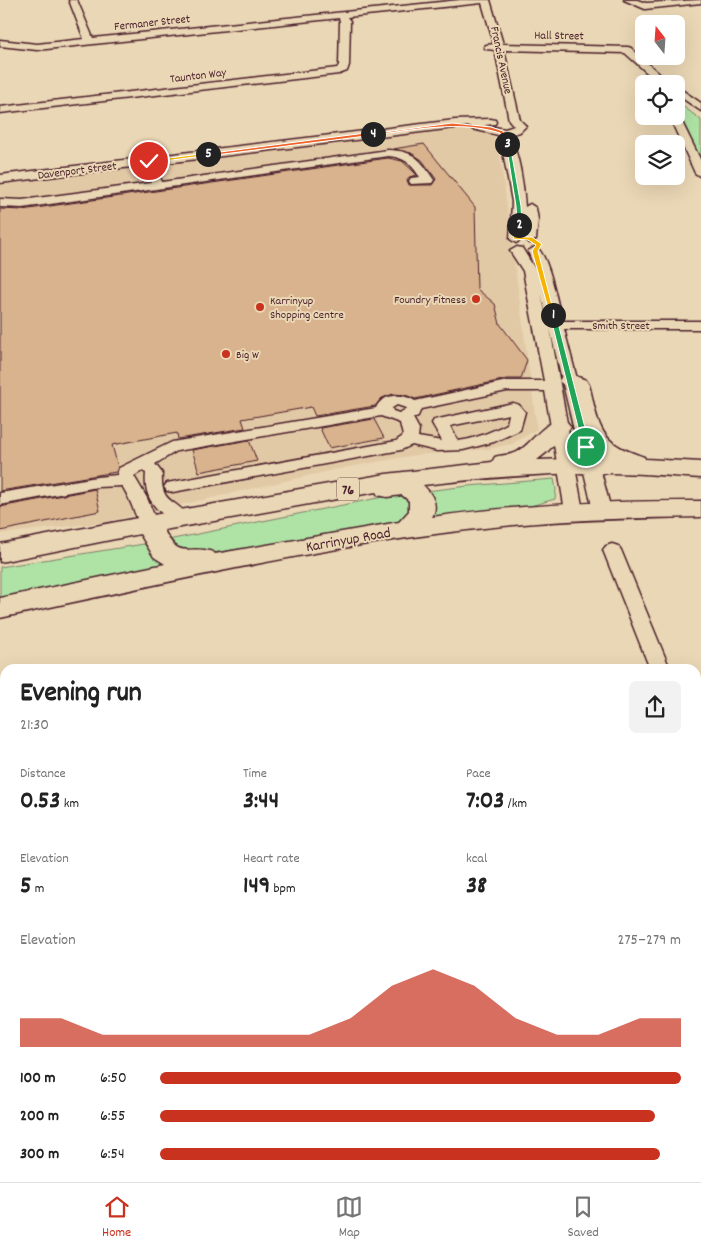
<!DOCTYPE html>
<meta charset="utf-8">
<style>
:root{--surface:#fff;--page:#f2f2f2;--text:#222;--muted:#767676;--line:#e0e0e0;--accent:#c8321e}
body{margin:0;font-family:Dekko,sans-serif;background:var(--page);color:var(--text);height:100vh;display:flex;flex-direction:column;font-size:19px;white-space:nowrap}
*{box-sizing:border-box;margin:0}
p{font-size:16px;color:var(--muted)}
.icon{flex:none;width:28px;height:28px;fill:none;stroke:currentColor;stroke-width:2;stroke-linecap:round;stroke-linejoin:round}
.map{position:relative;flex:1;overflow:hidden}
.drawer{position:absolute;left:0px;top:664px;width:701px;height:519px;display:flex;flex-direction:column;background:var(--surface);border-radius:15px 15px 0 0;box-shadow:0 5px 20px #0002}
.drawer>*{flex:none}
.needle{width:32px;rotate:343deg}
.tools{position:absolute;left:635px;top:15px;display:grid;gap:10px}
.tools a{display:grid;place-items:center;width:50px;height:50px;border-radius:8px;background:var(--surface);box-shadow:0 5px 20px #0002;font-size:25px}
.pin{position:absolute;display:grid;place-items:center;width:42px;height:42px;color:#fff;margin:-21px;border:2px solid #fff;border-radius:50%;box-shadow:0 1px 5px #0007}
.km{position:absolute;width:25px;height:25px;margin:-12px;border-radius:50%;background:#222;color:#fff;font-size:14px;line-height:25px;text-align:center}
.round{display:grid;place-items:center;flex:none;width:52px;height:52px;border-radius:8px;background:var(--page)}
.head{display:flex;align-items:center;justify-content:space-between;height:85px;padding:0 20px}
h1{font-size:28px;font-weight:800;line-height:38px}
.figures{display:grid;grid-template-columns:repeat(3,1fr);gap:8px;height:85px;padding:5px 20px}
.figures div{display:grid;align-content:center}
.figures b{font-size:25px;font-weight:800}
.figures small{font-size:14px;font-weight:400}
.figures p{font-size:14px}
.chart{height:140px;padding:10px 20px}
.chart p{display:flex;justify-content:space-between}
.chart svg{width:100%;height:90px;margin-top:5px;fill:var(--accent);opacity:.7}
ul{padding:0 20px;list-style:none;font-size:16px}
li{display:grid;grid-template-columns:80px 60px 1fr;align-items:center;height:38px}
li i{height:12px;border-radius:6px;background:var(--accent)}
.menu{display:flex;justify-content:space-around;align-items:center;height:70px;border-top:1px solid var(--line);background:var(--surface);font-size:14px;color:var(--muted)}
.menu a{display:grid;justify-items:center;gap:2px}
.menu .active{color:var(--accent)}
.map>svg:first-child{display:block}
.built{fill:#e2c9a6}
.green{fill:#afe3a5;stroke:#7c8168}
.building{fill:#d9b38d;stroke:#4a1f2b}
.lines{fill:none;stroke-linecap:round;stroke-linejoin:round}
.minor-casing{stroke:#4a1f2b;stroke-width:3}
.highway-casing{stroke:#4a1f2b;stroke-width:3}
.minor{fill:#ead7b5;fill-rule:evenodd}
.highway{fill:#ead7b5;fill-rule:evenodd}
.split-1{fill:#22a559;stroke:#fff}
.split-2{fill:#f5b400;stroke:#fff}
.split-3{fill:#22a559;stroke:#fff}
.split-4{fill:#f0652b;stroke:#fff}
.split-5{fill:#f0652b;stroke:#fff}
.split-6{fill:#f5b400;stroke:#fff}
.poi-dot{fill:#c8321e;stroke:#ead7b5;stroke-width:2}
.labels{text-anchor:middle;stroke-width:4;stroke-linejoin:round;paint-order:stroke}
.far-street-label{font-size:12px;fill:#4a1f2b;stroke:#ead7b5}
.far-poi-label{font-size:12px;fill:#4a1f2b;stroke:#ead7b5;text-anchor:start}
.shield{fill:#ead7b5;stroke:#7a5654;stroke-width:1}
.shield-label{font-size:14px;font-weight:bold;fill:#4a1f2b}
.street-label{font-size:15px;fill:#4a1f2b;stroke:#ead7b5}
</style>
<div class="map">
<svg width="701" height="1182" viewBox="0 0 701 1182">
<rect width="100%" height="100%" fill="#ead7b5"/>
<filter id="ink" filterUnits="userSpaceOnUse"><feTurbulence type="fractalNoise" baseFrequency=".02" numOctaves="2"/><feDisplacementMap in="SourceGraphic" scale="10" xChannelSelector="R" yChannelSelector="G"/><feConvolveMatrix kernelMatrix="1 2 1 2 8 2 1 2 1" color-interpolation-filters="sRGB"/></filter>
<g filter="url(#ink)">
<path class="built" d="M466,129L485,132L498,140L537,429L512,444L487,449L416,455L338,469L106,522L0,534V185L400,133Z"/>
<g class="green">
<path d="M676,101L701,120V162L676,115Z"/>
<path d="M554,479L556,489L555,499L527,507L184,557L168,540L393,495L468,486Z"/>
<path d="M144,544L154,557L168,568L0,599V567Z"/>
<path d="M701,1041V1182H431L429,1178H696V1042Z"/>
</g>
<g class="building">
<path d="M424,144L475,207L477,289L495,304L500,324L527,360L521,379H507L415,399L405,395L393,394L382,398L375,406L315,416L311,407L242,419L245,428L178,439L177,433L112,445L118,467L116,472L0,491V209L22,210L388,158L402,161L412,170L417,175L409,177L407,180L409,185H432L436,179L422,160L411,153L393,149Z"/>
<path d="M374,419L384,438L329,448L320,428Z"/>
<path d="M249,440L257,461L199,472L192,450Z"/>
<path d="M95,489L100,511L0,531V507Z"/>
</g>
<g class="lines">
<g class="minor-casing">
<g id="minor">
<path d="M69,0H77L93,38L460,0H490L503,44L628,47L631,48L665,79L664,84H654L655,80L625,53L504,50L520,120L526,126L520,132L509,135C519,152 524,187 525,207L530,204L536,208L538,220L536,239L530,243L524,239L525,215L522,239L516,243L510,239L512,202L501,141L498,135L472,129L471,126L0,183V175L455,120L491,119L495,120L496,122L495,124L484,125L505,129L514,126L509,120L495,50L486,49L484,47L486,45L494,44L482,3L347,17L350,21L349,65L347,71L339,74L0,113V107L337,68L339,65L340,21L339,18L37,50L0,46V40L37,44L84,39Z"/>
<path d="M624,0H637L646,3L701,0V3L645,9Z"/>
<path d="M676,86L701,103V111L676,94Z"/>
<path d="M676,113L679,116L701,161V177L695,173L669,116H676Z"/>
<path d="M388,150C415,151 420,159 434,180L432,183L411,184L409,181L411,178L420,177C411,164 405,157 388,156L22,208L0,207V199L22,200L151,183L148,176L154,172L158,173L162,182Z"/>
<path d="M517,247L522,248L535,269L528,251L535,247C548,250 558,307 562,321H701V329H564L611,510L608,514L602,516L596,514L593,510L550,329L583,511L580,515L574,517L568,515L565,511L545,391H507L421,409L418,416L413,418L419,429L418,437L442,441L432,423L434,420L513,403L519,405L525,412L520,430L494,442L463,450L437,451L412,445L401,450L173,492L167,491L164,487L167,483L396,441L403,436L400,423L381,416L177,451L155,464L162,473C160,506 176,497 189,518L186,522C176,525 172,521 164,515C150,504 144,492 146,473L142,471L134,476L147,498L158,525L155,529L149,531L143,529C134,515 131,499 122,486L97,487L0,505V493L97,477L117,475L119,468L172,442L376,408C382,393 404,393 415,401L507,381H544L523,271L510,251ZM541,294L548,321H547ZM397,405L406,408L405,410L399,413L393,411L392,408ZM509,414L507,424C491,432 475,439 458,441L450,426Z"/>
<path d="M612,544L618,546L621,550L670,669H650L603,550L606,546Z"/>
<path d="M5,845V865L0,866V846Z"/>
<path d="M701,1006V1032L696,1033V1007Z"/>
<path d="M137,1178H179L178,1182H135Z"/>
<path d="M393,1178H421L422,1182H394Z"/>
</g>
</g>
<g class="highway-casing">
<path id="highway" d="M570,374L586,380L589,385C595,405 596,432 615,444C623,450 634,453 644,457L645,459L701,462V478C671,476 640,473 609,473C547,472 484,478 423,485C432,494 439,505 432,517C521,504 611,501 701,501V517C642,518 583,519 524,524C347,540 173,581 0,618V598L165,564L154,557L140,534L0,562V544L180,510L386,474L492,462L495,457C501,455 510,455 515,453C534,444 544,416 567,422L571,427L547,452L537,460L602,458L589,447L581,435L575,419L568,389L559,381L562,376ZM376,492L378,495L387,497L402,495L409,501V511L399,522L215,554L213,552C188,544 179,561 164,530Z"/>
</g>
<use href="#minor" class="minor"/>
<use href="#highway" class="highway"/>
</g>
</g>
<path class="split-1" d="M553,314L556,315L590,447L586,449L583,447L550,315Z"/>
<path class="split-2" d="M519,223L522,225L519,237H532L542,244L538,251L555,317L550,315L532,251L536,245L528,240L513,239L517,225Z"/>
<path class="split-3" d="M506,143L510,144L521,206L522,225L519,226L517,225L516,206Z"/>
<path class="split-4" d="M452,123L491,127L503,131L510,144L506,145L500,133C459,120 414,130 373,135L370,134Z"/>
<path class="split-5" d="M373,132L374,135L208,156L205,154Z"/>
<path class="split-6" d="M208,153L210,155L149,163L146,161Z"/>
<g class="poi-dot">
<circle cx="476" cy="299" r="5"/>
<circle cx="260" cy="307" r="5"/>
<circle cx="226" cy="354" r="5"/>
</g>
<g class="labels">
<g class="far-street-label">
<text transform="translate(152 22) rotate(-6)" y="4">Fermaner Street</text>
<text transform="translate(559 35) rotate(1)" y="4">Hall Street</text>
<text transform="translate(502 60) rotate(78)" y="4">Francis Avenue</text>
<text transform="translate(198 75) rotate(-7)" y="4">Taunton Way</text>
<text transform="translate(77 170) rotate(-7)" y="4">Davenport Street</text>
<text x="621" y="329">Smith Street</text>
</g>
<g class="far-poi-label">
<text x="466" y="303" text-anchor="end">Foundry Fitness</text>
<text x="270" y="304">Karrinyup<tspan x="270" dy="14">Shopping Centre</tspan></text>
<text x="236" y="358">Big W</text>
</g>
<rect class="shield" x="337" y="477.5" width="22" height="23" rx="4"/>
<g class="shield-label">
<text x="348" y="494">76</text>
</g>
<g class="street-label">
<text transform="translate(348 539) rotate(-10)" y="5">Karrinyup Road</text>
</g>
</g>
</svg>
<div class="tools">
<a><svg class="needle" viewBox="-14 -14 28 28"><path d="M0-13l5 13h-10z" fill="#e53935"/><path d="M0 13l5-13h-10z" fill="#767676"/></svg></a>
<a><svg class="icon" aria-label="locate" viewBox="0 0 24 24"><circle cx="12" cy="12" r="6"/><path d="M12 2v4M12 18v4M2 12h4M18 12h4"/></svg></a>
<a><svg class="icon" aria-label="layers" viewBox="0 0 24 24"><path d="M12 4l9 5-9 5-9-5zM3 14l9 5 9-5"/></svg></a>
</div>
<div class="pin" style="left:586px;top:447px;background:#1e9e55"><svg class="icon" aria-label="arrive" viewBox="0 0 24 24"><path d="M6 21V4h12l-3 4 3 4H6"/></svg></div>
<div class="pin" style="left:149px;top:161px;background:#d93025"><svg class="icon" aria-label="check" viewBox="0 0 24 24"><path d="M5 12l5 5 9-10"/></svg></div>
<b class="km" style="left:553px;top:315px">1</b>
<b class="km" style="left:519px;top:225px">2</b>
<b class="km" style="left:507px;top:144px">3</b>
<b class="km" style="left:373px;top:134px">4</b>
<b class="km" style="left:208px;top:154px">5</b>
<section class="drawer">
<div class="head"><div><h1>Evening run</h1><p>21:30</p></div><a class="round"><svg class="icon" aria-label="share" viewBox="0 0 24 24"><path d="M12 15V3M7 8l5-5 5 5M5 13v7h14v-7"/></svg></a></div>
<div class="figures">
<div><p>Distance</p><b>0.53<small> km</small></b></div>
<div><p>Time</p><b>3:44</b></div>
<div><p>Pace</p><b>7:03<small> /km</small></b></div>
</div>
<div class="figures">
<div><p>Elevation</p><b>5<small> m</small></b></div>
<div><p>Heart rate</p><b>149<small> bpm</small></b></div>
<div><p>kcal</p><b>38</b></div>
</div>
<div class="chart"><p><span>Elevation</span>275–279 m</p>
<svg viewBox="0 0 160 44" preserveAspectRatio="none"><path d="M0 44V30L10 30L20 38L30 38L40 38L50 38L60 38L70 38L80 30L90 14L100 6L110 14L120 30L130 38L140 38L150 30L160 30V44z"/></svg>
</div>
<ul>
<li><b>100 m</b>6:50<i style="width:100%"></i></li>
<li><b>200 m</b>6:55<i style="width:95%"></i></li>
<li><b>300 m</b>6:54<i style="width:96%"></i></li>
</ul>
</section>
</div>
<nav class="menu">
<a class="active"><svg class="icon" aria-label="home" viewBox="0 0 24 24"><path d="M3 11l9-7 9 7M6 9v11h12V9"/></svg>Home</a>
<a><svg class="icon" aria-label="map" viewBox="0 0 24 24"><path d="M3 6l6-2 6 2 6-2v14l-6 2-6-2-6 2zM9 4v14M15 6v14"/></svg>Map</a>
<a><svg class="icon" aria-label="saved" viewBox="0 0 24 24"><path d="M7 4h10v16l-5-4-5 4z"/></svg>Saved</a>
</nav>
